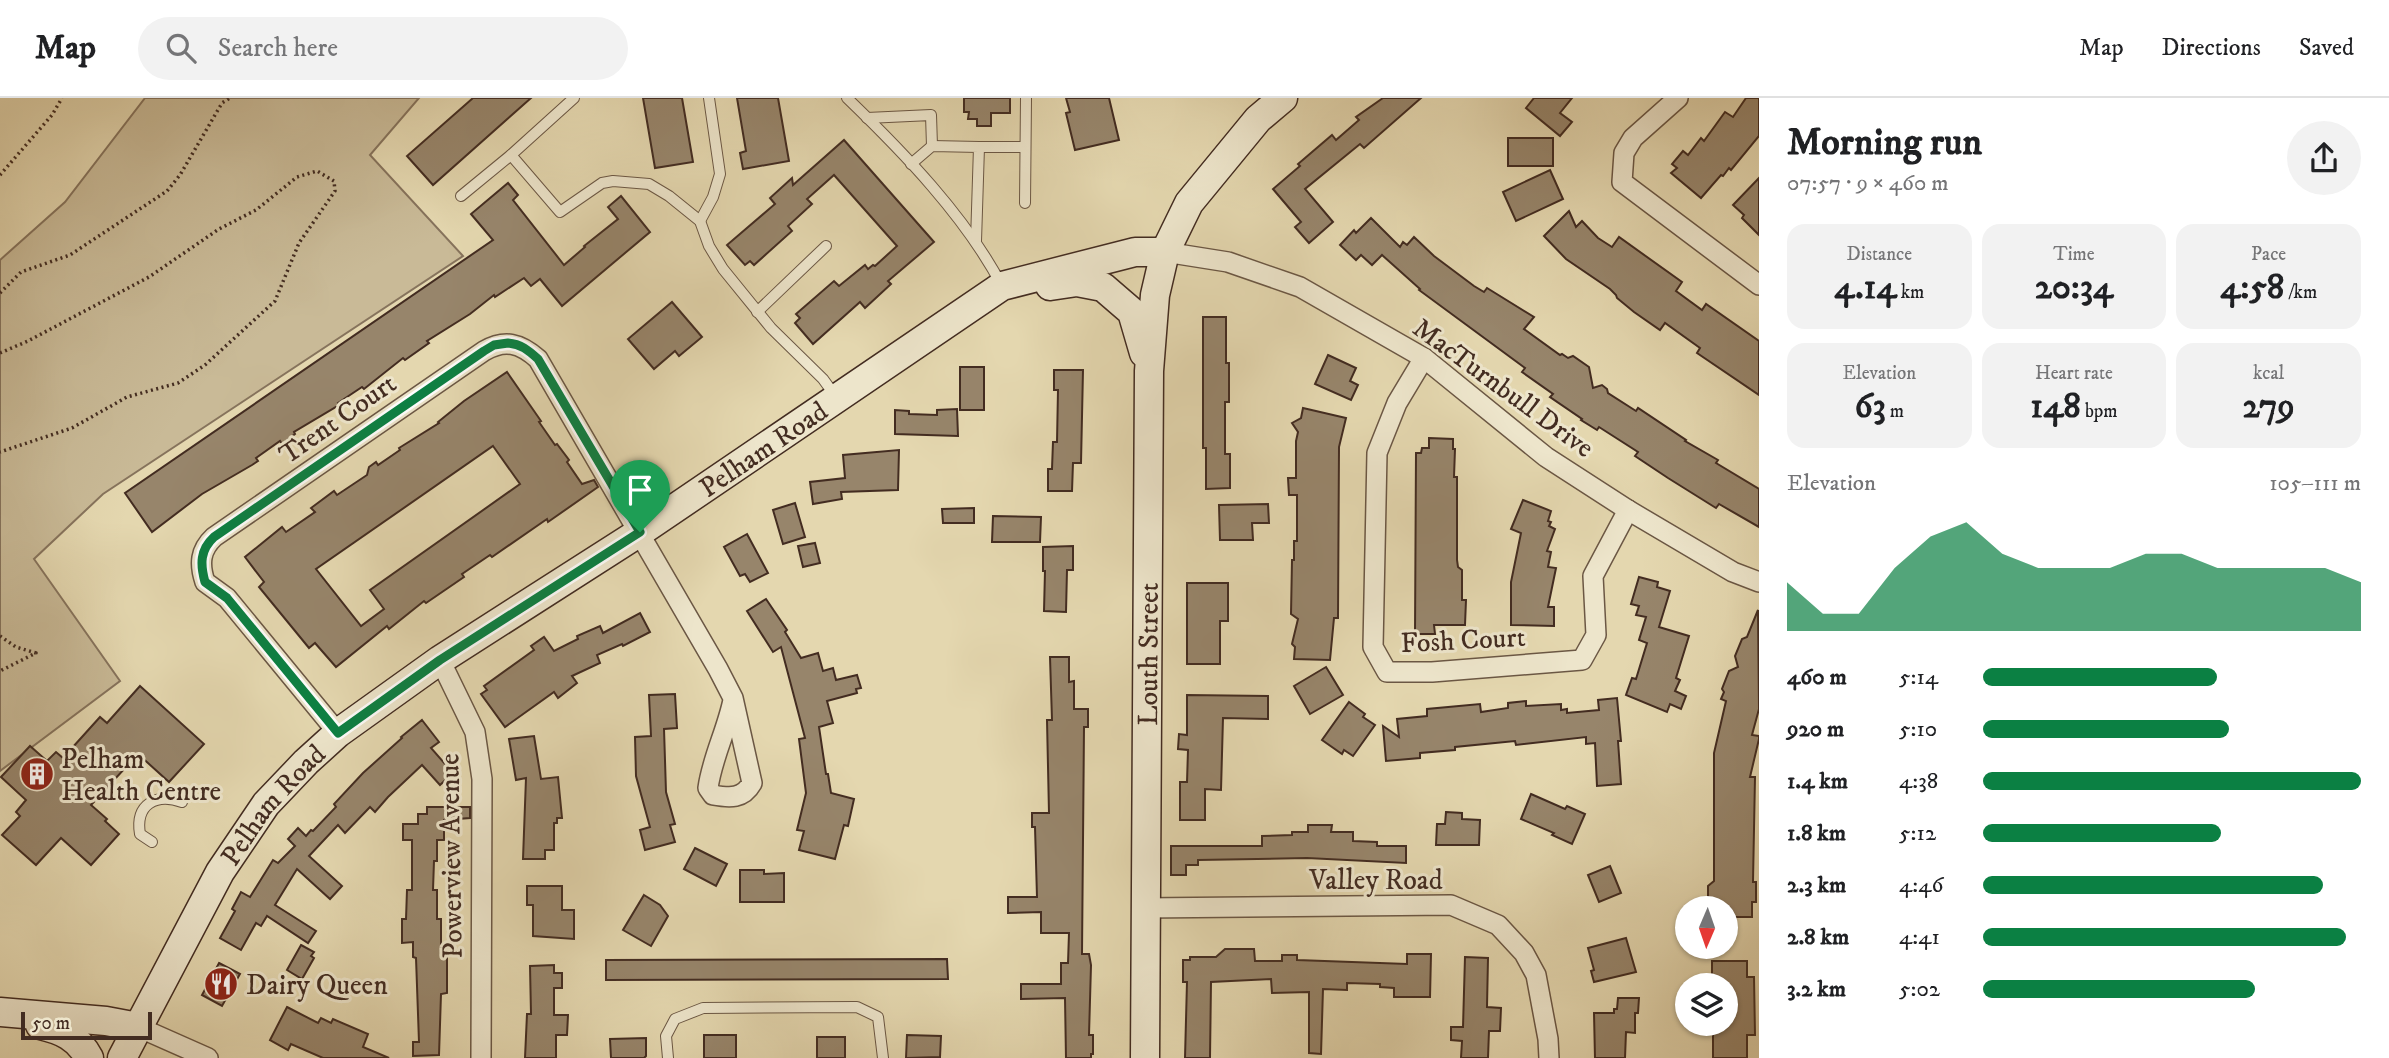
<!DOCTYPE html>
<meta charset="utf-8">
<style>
:root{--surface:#fff;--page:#f2f2f2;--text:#202124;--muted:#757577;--line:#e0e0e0;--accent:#0b8043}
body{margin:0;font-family:"IM FELL DW Pica",serif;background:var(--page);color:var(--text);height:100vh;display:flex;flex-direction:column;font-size:26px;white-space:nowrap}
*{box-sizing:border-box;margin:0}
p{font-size:23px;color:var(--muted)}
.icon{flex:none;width:38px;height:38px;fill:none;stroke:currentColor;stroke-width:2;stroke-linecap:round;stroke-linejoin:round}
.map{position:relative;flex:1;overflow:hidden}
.sheet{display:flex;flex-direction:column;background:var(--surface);width:630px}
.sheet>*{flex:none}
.needle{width:46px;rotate:182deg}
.fabs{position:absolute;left:1675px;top:798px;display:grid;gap:14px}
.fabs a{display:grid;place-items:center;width:63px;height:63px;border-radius:50%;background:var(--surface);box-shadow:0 2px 5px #0004;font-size:35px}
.scale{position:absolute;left:21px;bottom:18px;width:131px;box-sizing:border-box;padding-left:7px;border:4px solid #432c21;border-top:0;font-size:19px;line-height:24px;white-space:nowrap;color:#432c21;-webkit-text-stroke:5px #ede5cb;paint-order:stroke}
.pin{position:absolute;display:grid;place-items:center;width:60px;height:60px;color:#fff;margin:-72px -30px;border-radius:50% 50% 50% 0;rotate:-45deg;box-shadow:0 0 7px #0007}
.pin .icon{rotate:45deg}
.round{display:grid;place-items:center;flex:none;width:74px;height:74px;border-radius:37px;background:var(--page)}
.overview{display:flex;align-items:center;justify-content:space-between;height:119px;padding:0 28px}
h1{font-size:38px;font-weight:700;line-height:52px}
.stats{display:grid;grid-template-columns:repeat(3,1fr);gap:10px;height:119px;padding:7px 28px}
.stats div{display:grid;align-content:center;border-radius:18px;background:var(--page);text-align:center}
.stats b{font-size:35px;font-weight:700}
.stats small{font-size:19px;font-weight:400}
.stats p{font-size:19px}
.chart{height:196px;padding:14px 28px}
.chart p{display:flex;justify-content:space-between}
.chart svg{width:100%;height:126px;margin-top:7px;fill:var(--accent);opacity:.7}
ul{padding:0 28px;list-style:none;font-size:23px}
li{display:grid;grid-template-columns:112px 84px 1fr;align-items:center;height:52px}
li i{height:18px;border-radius:9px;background:var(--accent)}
header{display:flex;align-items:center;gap:42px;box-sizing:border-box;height:98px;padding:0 35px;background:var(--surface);border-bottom:2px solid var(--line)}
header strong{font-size:33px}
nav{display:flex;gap:38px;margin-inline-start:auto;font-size:24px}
.search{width:490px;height:63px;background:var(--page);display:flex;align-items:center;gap:18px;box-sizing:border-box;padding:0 24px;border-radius:38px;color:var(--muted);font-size:26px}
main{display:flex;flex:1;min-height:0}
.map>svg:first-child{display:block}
.green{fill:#c9ba97;stroke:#86735c;stroke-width:2}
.building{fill:#97856b;stroke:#432c21;stroke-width:2;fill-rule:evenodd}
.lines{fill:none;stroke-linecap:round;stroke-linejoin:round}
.lane-casing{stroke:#6b5744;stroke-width:12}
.street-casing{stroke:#6b5744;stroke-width:22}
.secondary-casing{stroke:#432c21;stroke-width:31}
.path{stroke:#432c21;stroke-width:3.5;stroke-dasharray:2 3.5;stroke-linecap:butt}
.lane{stroke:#ede5cb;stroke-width:10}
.street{stroke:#ede5cb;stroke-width:19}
.secondary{stroke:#ede5cb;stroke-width:28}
.route-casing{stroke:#fff;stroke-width:14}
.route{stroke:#0b8043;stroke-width:9}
.labels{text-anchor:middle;stroke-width:6;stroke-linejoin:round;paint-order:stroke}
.street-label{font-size:28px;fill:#432c21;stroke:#ede5cb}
.poi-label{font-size:28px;fill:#432c21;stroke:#ede5cb;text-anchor:start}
</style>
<header>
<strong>Map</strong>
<div class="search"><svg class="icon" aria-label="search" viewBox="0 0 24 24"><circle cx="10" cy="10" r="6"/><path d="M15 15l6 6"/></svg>Search here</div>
<nav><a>Map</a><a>Directions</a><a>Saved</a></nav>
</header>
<main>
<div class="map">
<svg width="1759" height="960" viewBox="0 0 1759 960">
<rect width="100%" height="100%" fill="#e4d7af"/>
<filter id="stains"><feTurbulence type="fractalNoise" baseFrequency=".00286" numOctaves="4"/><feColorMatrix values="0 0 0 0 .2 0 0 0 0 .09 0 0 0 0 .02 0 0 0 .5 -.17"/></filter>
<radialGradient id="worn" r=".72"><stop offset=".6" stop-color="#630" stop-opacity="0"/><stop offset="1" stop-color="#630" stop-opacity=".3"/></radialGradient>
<path class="green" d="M145,0H419L370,57L463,158L103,396L34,461L120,583L0,673V162L65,104Z"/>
<g class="building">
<path d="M473,0H531L433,87L407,58Z"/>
<path d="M643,0H682L693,64L655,70Z"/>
<path d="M737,0H778L789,63L743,71L740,55L746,53Z"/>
<path d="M964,0H1010V15H991V28H977V21H968L969,14H964Z"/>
<path d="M1066,0H1109L1119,42L1075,52L1066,15L1070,14Z"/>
<path d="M1383,0H1421L1364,50L1360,46L1305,91L1333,124L1309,145L1295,129L1301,124L1273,91L1300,68L1298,66L1332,37L1336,42L1359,22L1356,19Z"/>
<path d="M1534,0H1572L1560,15L1572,24L1560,38L1526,10Z"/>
<path d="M1746,0H1759V38L1731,72L1729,70L1723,78L1721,77L1701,100L1671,75L1677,70L1672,66L1683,53L1688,57L1701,40L1704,43L1725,14L1733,19Z"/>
<rect x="1508" y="40" width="45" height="28"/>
<path d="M844,42L934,144L888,183L891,186L865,210L860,204L813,246L795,225L800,220L796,216L834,183L839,188L865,167L868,171L873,167L875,168L897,148L834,77L807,101L812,106L788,128L792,133L754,167L750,163L745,167L727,147L775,106L770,100L792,80L793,87Z"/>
<path d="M1550,72L1563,101L1516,123L1503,94Z"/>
<path d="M1759,80V137L1742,120L1744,117L1733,107Z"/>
<path d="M508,85L518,97L513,102L564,167L585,149L584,148L618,121L608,109L621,98L650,134L562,208L540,181L531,188L524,180L495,199L494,197L470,216L427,243L429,245L405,262L403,260L364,291L362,289L338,305L339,307L294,334L295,336L282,346L280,343L256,360L258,363L252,367L202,396L152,434L125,395L493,142L471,116Z"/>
<path d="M1569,113L1576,129L1582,123L1598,140L1612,149L1619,139L1682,184L1676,193L1702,212L1706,206L1759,243V297L1697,255L1700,250L1665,225L1660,232L1634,214L1617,200L1616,197L1610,191L1566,161L1544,138Z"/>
<path d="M1371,120L1400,149L1403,144L1407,147L1414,139L1434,158L1474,188L1484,194L1487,190L1534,219L1524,231L1560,257L1562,256L1568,260L1573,258L1589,269L1593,290L1602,287L1607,291L1608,295L1636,313L1638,310L1686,342L1685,343L1718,362L1716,365L1759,391V429L1719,406L1716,410L1668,380L1635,358L1638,354L1599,329L1597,332L1581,322L1582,321L1550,299L1553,296L1522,274L1525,270L1419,192L1420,191L1382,157L1372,167L1361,157L1356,162L1340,147L1354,132L1356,135Z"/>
<path d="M672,204L702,239L679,258L675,253L654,271L628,241Z"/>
<path d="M1203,219H1226V265H1229V304H1225V356H1230V390L1206,391V350H1203Z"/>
<path d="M1328,257L1356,270L1350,283L1358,287L1351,302L1315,286Z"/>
<rect x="960" y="269" width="24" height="43"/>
<path d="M1054,272H1083L1081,365H1073L1072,393H1048V371H1052L1053,344H1057L1058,292H1054Z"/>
<path d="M507,274L541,323L539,324L555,347L557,346L569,362L567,364L582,386L594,382L598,389L548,424L547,421L492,459L490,457L462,476L464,479L426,505L424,503L389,531L387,528L336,569L315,545L309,550L259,489L264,484L245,459L282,429L286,434L315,414L311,410L334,393L337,397L367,377L369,369L376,364L378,367L400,352L399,350L439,325L438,324L464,303ZM493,348L520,386L370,492L384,511L361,528L316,471Z"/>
<path d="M1303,310L1346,320L1339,349L1338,520H1334L1330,562L1294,561L1295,549L1292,546L1298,521L1291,516L1292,462H1294V443H1297V397H1289L1288,380H1296V343L1298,334L1292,325L1301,320Z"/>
<path d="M957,311L958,338L895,336V312L909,313V316L937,317V312Z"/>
<path d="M1429,340L1453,341V351H1455L1454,379H1457V462L1458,469L1462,472V502H1466L1465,527H1434L1435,536H1415L1416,355H1421L1422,350H1429Z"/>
<path d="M899,352L898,392L841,394L842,401L813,406L810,384L845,380L843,357Z"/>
<path d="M1523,402L1551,413L1548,423L1551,424L1549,428L1555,431L1547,453L1551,454L1548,469L1556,470L1548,509H1554V528L1511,527V484L1521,435L1511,431Z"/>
<path d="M795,405L805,439L783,446L773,412Z"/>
<path d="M1268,406L1269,425H1252L1253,442H1220L1219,407Z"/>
<path d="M974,410V425H943L942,411Z"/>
<path d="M993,418L1041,419L1040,444H992Z"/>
<path d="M747,436L768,475L750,484L745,476L740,478L724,449Z"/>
<path d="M815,445L820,465L803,469L798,448Z"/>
<path d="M1073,448V472H1067L1066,514L1044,513L1045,473H1043V449Z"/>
<path d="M1639,479L1658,484L1657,489L1670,493L1659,529L1689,538L1676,580L1680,582L1675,593L1686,598L1681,611L1670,606L1667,614L1626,597L1632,580L1636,581L1647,545L1639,542L1646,519L1636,517L1639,508L1631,506Z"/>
<path d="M1187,485H1228V523H1220V566H1187Z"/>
<path d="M766,501L787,532L785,534L801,560L818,555L823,573L833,570L836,582L857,577L861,590L856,591L857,595L827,603L833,625L819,629L826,676H828L831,695L854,701L848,728L844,727L835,761L799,752L804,733L797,732L806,695L799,641L805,640L781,549L773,554L747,513Z"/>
<path d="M1758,512L1759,611L1752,637L1759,638V641L1750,679H1755L1753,784H1756V804H1752V819H1726V810H1708V788L1714,783V655L1726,603L1721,601L1724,594L1722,591L1729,573L1738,569L1735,558L1742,541L1747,539Z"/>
<path d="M640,515L650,534L623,548L622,546L597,557L600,565L572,578L577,585L558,600L554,594L505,629L481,596L487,592L484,588L534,552L531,548L544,539L554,553L578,541L577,538L600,528L603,535Z"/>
<path d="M1050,559H1069V584L1074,583V611H1088V629H1084L1082,856H1089L1091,867L1089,937H1093V956H1091V960H1066L1065,900L1021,901V886H1061V865H1068L1069,835H1041V814L1008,815V799H1037L1035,729H1032V715H1049L1047,622H1052Z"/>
<path d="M1326,569L1343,597L1310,616L1294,588Z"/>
<path d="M140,588L204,646L169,684L138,656L91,707L107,721L105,723L119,736L91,767L61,740L36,767L2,737L20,718L16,714L26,702L1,679L30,648L47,663L56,654L63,660L100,619L107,625Z"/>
<path d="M675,596L677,630L664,631L666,694L675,726L670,727L675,744L645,752L640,732L650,729L636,678L635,639L651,638L649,597Z"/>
<path d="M1187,597L1268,598V621L1223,620L1221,692L1205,691V722H1180V684H1187L1188,652L1178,651L1179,636L1187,637Z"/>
<path d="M1617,600L1621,643H1618L1621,686L1597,688L1595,645L1586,646V639L1516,647L1515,643L1455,649V652L1420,655V660L1386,663L1383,628L1399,639L1397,621L1427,618V611L1480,606L1481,614L1508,610V605L1526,603V608L1561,606V612L1567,611V615L1599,612L1598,602Z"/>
<path d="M1349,604L1365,616L1363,619L1375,627L1353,658L1344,652L1342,656L1322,642Z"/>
<path d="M422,622L439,644L431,650L453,675L440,687L422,667L388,699L375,714L370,709L345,735L338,727L309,758L342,788L330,801L297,771L275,807L316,833L308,845L267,818L261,828L256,825L241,852L220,840L235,813L232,811L241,794L250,799L273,762L278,765L295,748L288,741L298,730L306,738L311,732L313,733L336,709L334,706L363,675L402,640L401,639Z"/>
<path d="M534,638L541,681L558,679L562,720H557V725H554V752H545V761H523L526,680L516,682L509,641Z"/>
<path d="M1531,696L1565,711L1567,708L1585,716L1572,746L1552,737L1554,735L1521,721Z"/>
<path d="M427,709H470V720L444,722V742H437V763H434L433,792H437V821H441V850H447V895L441,896L439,957L413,958V944H419L416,860L413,859V844L402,845V821H406L407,792H412V742H403V726H418V716H427Z"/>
<path d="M1446,714L1462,715V721L1480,722L1479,747H1436L1437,726H1445Z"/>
<path d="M1308,727H1332L1331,734H1353V743L1377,744V748H1406V765L1307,760L1198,762V767H1186V777H1171V748H1262V738L1292,737V734H1308Z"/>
<path d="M695,750L727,766L716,788L684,771Z"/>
<path d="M1610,768L1621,795L1599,804L1588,777Z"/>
<path d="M740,772H764V776L784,775V804H740Z"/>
<path d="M527,788H562V812H574V841L533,838V807H527Z"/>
<path d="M644,797L660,807L668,818L651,848L623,832Z"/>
<path d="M1626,840L1636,874L1594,884L1591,873L1594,872L1588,850Z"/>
<path d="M301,847L314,854L311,858L314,860L302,881L287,872Z"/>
<path d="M1225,851H1254L1255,863H1282V857H1297V862L1407,866V856H1431L1430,899H1394V890L1380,889V886L1347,885V892L1323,891L1321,956L1309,955V894L1272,895L1271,881L1211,884L1210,960H1185L1187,884H1183V862H1190V859H1216Z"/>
<path d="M1465,859L1488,860L1487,909L1501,910L1500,933H1489L1488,960H1461L1462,943L1451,942V929H1463Z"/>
<path d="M947,861L948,881L606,882V862Z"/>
<path d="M1712,863H1747V879H1754L1755,937H1747V960H1713V926H1726V887H1712Z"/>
<path d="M219,865L240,876L222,908L202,897Z"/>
<path d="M554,867V875H562V890H554V917H568L567,937H556V960H525L527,916H531L530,868Z"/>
<path d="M1618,900H1639L1638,915H1635V935L1626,934L1625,960H1595L1594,915H1614V911H1617Z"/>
<path d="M287,909L318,925L321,920L331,925L333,921L368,936L363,949L389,960H323L291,946L288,952L270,942Z"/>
<rect x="704" y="937" width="32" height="23"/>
<path d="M907,937L941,938L940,959L906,960Z"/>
<rect x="817" y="939" width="28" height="21"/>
<path d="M646,940V958L644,960H611L610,941Z"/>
</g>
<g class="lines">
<g class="lane-casing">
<g id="lane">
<path d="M847,0C903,54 966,119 1002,188"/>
<path d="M867,20L931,17L932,48"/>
<path d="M979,49H1025"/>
<path d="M511,57L560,114L602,85L613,83L649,86L669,98L700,123L709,148L723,171L771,230L823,281L836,299"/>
<path d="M911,66L932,48L979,49L976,143"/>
<path d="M461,98L511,57L574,0"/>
<path d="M1025,105L1026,0"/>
<path d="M700,123L713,99L720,76L709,0"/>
<path d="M757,214L826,148"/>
<path d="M152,744L140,736C135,706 156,695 182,704"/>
<path d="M668,960L666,938L675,921L703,910L857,909L878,919L883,960"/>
</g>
</g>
<g class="street-casing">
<g id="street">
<path d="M1678,0L1633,40L1624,55L1622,84L1759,187"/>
<path d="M1165,154L1228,164L1300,189L1424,260L1546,359L1628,412L1733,474L1759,484"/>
<path d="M1424,260L1397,305L1377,355L1373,549L1387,574H1432L1582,562L1596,537L1593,478L1628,412"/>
<path d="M440,562L475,634L482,681L481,960"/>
<path d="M338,635L227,500L205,484C199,466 200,452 214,439L484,253C505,241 520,245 538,261L718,571L733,600L752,685C743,701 730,700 713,697L708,690C712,660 727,632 733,602"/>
<path d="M1144,810L1451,807L1498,827L1524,855L1536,877L1548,941L1549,960"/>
<path d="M138,929L208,960"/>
</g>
</g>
<g class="secondary-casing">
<g id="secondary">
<path d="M1050,188L1077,184L1103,189L1132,214L1144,255"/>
<path d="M0,914L106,923L138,929"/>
<path d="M40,927C62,932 78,939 89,960"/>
<path id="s1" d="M122,960L220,774L266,706L306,664L338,635L440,562L640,434L1002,188L1135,154H1165"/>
<path id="s2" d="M1145,960L1149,273L1155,197L1165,154L1189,105L1258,21L1283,0"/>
</g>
</g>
<g class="path">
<path d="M0,77L52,17L62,0"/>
<path d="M0,195L21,174L70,157L167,93L180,77L222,5L230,0"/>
<path d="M0,255L28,243L149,179L219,131L256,112L297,79L317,73L334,83L335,93L299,145L275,203L205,267L178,285L127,299L72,330L0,354"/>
<path d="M0,538L16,549L36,555L0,573"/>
</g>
<use href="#lane" class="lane"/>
<use href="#street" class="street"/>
<use href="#secondary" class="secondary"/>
</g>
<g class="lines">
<g class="route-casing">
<path id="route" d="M508,245C521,246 528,252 538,261L640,434L440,562L338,635L227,500L205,484C200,466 200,452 214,439L484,253L494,247Z"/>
</g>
<use href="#route" class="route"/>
</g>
<defs>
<g id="building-disc" transform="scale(1.75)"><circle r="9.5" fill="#8f2418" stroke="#ede5cb"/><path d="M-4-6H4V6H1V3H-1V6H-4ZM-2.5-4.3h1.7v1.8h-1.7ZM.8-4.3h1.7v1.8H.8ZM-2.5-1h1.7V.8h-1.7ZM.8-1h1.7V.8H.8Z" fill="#fff"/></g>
<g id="restaurant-disc" transform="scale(1.75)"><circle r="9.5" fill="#8f2418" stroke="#ede5cb"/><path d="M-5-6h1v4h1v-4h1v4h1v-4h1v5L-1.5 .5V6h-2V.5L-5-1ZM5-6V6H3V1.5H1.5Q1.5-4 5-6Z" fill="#fff"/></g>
</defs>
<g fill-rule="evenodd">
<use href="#building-disc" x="37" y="676"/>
<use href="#restaurant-disc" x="221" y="886"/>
</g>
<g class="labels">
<g class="street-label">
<text transform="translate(1504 289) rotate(36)" y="10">MacTurnbull Drive</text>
<text transform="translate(337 320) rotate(-35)" y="10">Trent Court</text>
<text dy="10" stroke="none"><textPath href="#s1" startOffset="905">Pelham Road</textPath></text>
<text transform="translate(1463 541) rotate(-3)" y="10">Fosh Court</text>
<text dy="10" stroke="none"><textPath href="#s2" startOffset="404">Louth Street</textPath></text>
<text dy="10" stroke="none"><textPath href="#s1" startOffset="296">Pelham Road</textPath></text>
<text transform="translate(450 758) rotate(-91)" y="10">Powerview Avenue</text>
<text x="1376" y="791">Valley Road</text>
</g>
<g class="poi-label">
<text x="61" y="670">Pelham<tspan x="61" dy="32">Health Centre</tspan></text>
<text x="246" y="896">Dairy Queen</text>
</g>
</g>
<rect width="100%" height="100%" filter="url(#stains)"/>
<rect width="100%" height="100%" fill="url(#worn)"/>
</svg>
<div class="fabs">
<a><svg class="needle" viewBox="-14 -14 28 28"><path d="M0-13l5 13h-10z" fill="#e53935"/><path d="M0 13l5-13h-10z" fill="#757577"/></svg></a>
<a><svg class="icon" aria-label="layers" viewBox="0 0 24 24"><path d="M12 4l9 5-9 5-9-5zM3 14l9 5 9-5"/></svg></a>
</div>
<div class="scale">50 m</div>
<div class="pin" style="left:640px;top:434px;background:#1e9e55"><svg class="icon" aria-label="arrive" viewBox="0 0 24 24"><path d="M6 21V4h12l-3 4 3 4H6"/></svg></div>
</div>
<section class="sheet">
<div class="overview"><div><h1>Morning run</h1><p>07:57 · 9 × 460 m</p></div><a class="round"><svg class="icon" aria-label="share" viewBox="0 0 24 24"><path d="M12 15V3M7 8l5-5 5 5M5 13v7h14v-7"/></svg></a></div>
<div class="stats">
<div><p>Distance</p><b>4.14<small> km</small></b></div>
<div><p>Time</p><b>20:34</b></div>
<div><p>Pace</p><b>4:58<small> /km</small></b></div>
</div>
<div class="stats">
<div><p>Elevation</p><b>63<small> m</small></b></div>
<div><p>Heart rate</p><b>148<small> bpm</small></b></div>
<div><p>kcal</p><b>279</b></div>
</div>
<div class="chart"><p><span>Elevation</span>105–111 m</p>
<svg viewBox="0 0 160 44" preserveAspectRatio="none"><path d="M0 44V27L10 38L20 38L30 22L40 11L50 6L60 17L70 22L80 22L90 22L100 17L110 17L120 22L130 22L140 22L150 22L160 27V44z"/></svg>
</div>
<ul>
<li><b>460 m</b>5:14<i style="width:62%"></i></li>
<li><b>920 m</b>5:10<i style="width:65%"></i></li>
<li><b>1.4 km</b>4:38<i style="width:100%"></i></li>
<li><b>1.8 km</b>5:12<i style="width:63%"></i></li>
<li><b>2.3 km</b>4:46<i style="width:90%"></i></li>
<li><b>2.8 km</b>4:41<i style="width:96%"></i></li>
<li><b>3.2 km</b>5:02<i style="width:72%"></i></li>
</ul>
</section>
</main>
